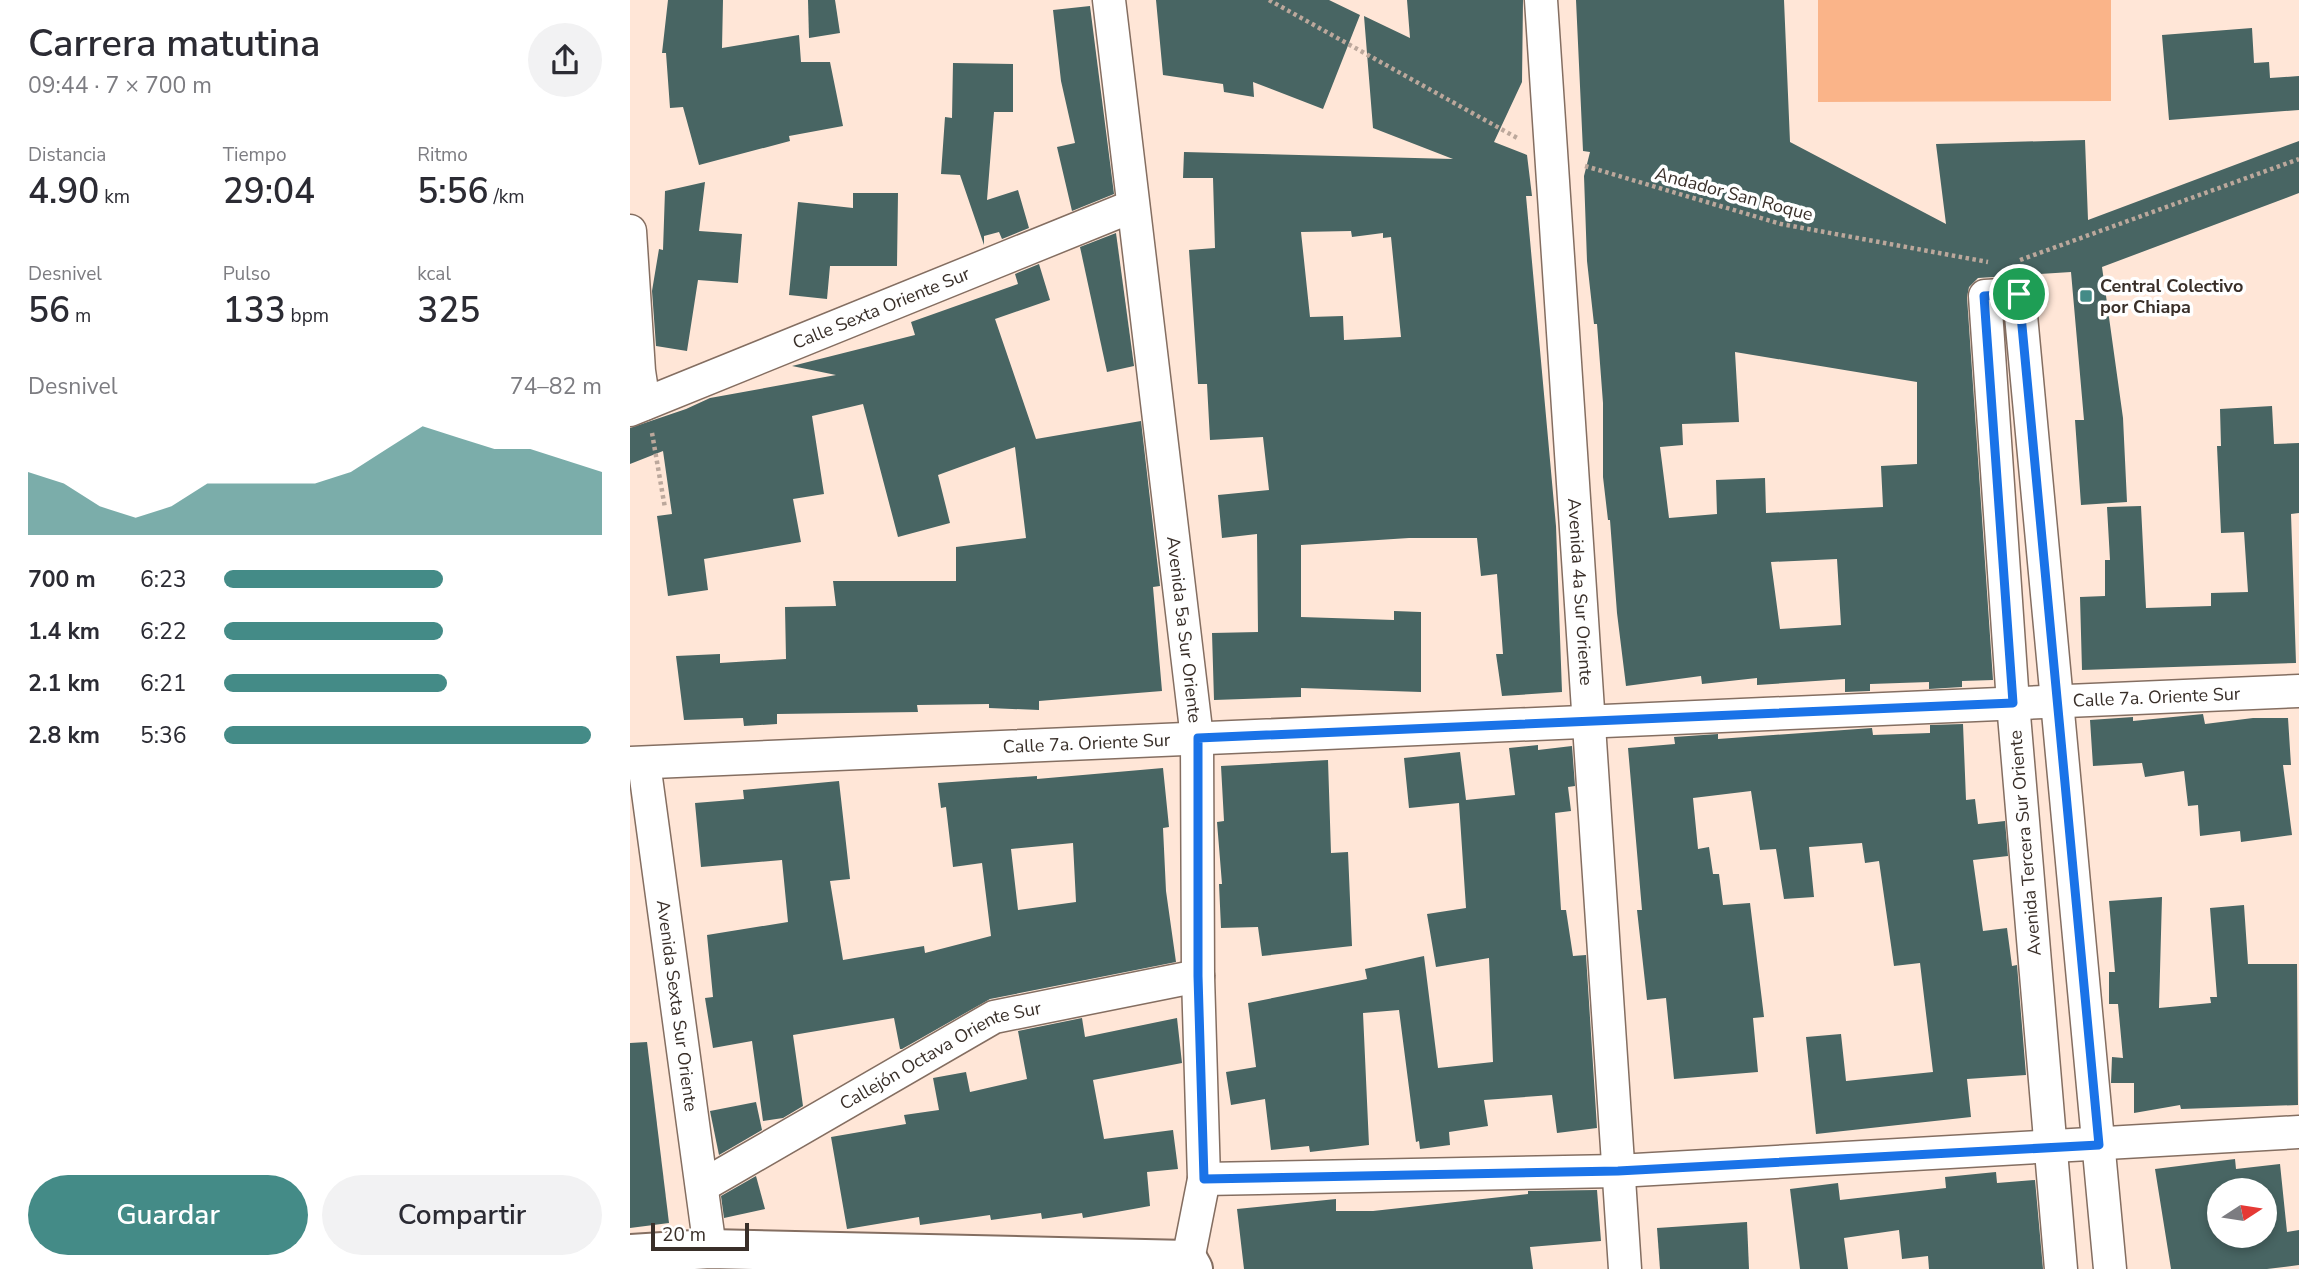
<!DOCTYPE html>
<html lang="es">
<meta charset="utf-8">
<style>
:root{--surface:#fff;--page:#f2f2f3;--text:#2b2b33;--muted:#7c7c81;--accent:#448b87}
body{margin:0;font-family:"Nunito Sans",sans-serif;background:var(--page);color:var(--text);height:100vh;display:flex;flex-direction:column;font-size:26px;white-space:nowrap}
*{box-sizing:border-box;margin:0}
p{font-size:23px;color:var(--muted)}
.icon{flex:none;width:38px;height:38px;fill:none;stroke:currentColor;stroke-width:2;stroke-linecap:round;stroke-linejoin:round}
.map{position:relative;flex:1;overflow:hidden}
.panel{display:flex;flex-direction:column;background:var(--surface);width:630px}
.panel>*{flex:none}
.needle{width:46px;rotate:78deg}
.controls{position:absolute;left:1577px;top:1178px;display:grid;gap:14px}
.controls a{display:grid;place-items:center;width:70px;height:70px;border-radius:50%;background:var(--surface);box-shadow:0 4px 10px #0003;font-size:35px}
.scale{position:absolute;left:21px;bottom:18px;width:98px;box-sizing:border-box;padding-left:7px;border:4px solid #392f29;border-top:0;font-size:19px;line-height:24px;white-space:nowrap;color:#392f29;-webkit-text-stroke:5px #fff;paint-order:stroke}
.pin{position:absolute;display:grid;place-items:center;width:60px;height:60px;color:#fff;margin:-30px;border:4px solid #fff;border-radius:50%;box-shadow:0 2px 7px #0007}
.round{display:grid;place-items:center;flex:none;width:74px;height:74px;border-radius:37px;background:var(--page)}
.head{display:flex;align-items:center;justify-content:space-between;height:119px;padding:0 28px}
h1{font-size:38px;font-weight:600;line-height:52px}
.stats{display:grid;grid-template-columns:repeat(3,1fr);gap:10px;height:119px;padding:7px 28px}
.stats div{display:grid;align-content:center}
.stats b{font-size:35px;font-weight:600}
.stats small{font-size:19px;font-weight:400}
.stats p{font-size:19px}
.chart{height:196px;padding:14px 28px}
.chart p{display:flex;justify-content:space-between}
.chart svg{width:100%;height:126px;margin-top:7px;fill:var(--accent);opacity:.7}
.button{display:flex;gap:14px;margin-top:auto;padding:14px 28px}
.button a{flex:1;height:80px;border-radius:42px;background:var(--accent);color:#fff;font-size:28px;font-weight:600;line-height:80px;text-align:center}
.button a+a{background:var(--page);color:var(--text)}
ul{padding:0 28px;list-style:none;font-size:23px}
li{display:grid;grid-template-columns:112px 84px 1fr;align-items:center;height:52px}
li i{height:18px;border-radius:9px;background:var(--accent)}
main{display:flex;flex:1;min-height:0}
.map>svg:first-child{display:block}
.green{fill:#fab489}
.building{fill:#486563;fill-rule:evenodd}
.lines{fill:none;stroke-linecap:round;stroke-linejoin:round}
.minor-casing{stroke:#846e61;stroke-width:35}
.tertiary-casing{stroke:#846e61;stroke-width:42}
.path{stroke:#bca89c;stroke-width:4.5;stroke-dasharray:3.5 3.5;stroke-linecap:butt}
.minor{stroke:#fff;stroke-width:32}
.tertiary{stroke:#fff;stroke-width:38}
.route-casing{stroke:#fff;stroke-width:14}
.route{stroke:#1a73e8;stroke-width:9}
.poi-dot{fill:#448b87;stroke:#fff;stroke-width:2.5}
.labels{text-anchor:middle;stroke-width:7;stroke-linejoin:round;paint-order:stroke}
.street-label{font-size:18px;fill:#392f29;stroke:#fff}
.poi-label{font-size:18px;font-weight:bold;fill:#392f29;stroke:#fff;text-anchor:start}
</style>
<main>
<section class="panel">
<div class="head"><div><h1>Carrera matutina</h1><p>09:44 · 7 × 700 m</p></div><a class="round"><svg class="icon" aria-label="share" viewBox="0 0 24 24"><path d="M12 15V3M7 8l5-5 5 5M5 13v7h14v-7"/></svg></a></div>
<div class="stats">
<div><p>Distancia</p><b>4.90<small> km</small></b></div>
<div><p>Tiempo</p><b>29:04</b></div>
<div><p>Ritmo</p><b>5:56<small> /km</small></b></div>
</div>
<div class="stats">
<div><p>Desnivel</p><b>56<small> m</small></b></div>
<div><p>Pulso</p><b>133<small> bpm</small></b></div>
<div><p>kcal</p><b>325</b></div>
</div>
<div class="chart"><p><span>Desnivel</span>74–82 m</p>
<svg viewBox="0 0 160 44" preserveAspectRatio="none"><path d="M0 44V22L10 26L20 34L30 38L40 34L50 26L60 26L70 26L80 26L90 22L100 14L110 6L120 10L130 14L140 14L150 18L160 22V44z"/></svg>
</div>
<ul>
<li><b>700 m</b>6:23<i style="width:58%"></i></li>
<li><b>1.4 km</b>6:22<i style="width:58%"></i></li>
<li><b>2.1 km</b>6:21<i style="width:59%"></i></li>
<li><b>2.8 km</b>5:36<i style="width:97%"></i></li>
</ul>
<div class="button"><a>Guardar</a><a>Compartir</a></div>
</section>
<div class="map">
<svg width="1669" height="1269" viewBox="0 0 1669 1269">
<rect width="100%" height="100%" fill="#ffe6d7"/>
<path class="green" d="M1188,0H1481V101L1188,102Z"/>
<g class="building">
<path d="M38,0H93L92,48L169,35L171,62H200L213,126L159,136L160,141L69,165L53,107L40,108L36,53H32Z"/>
<path d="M178,0H205L210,33L179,38Z"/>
<path d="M526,0H699L730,15L693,109L623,82L624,97L594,92L593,84L533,75Z"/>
<path d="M777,0H893L892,82L864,142L897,155L902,196H896L926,526L932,692L872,696L866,654H873L867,574L851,576L847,538H779L671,545V617L764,620V611L791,612V692L671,688V697L584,700L582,633L628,632L627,534L592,538L588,495L639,490L633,437L580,440L577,384H568L559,250L585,248L583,178H553L554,152L823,159L743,128L734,16L780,38ZM721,231L722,237L753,233V238L761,237L771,337L714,340L713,316L680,317L671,232Z"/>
<path d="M946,0H1154L1160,142L1316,224L1306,144L1455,140L1458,220L1669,141V193L1472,267L1493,418L1497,502L1451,505L1445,420H1454L1441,272L1348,278L1339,287L1337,297L1363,680L1332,681V687L1299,689V682L1240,684V691L1215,692V679L1127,685V678L1072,684L1071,676L996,686L987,613L980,520H978L973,477V403L967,324H964L957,261L954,176L960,152L953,151ZM1105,352L1287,382V464L1251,466L1253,507L1136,513L1135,478L1086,480L1087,514L1039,518L1030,447L1053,445L1052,424L1109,422ZM1207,559L1211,625L1150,629L1141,562Z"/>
<path d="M460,6L484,194L442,211L427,147L445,143L431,81L423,10Z"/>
<path d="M1622,28L1624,63L1639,62L1640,78L1669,76V110L1539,120L1532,35Z"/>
<path d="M323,63L383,64V112H364L357,200L388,190L399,228L372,239L369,232L354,236V245L330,175L311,174L315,117L322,118Z"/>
<path d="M75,182L69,231L112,234L108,283L68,280L57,351L26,346L22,291L29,249L33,250L35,191Z"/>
<path d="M223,193H268L267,266H200L197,299L159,295L168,202L223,208Z"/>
<path d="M486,233L504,366L477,372L450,247Z"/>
<path d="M409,264L420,300L365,319L406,439L511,421L530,586L523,587L532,691L409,701V710L359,708V704L287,705L288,712L147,714V724L114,726L113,718L54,720L46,656L90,654V663L156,659L155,607L206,606L203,581H326V547L396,538L385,447L308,475L320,523L268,537L233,404L182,416L194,494L163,499L171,542L74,559L78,590L38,596L27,516L42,514L33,451L0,464V428L56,409L80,398L206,375L162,366L285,335L281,322L388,284L385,274Z"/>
<path d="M1642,406L1644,444L1669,443V513L1661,514L1666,663L1452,670L1450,597L1475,596V560H1480L1477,507L1511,506L1516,608L1581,606V593L1618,592L1614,532L1591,533L1587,446H1591L1590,409Z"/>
<path d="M1573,714L1575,724L1623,718H1658L1661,765H1653L1662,835L1611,842L1610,831L1570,836L1568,805L1558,806L1554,771L1515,777L1512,763L1463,766L1460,720L1503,717V721Z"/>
<path d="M1333,724L1336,800L1345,799L1348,824L1375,821L1378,856L1343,860L1353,931L1377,928L1382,966L1387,965L1396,1075L1337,1079L1341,1117L1186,1134L1176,1037L1211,1034L1216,1081L1303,1072L1290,963L1264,966L1249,861L1235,863L1232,843L1179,847L1184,897L1154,899L1146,849L1130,850L1121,791L1063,798L1068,849L1079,847L1083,874H1089L1093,905L1120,903L1134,1017L1123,1018L1128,1072L1044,1079L1036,998L1017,1000L1007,910H1012L998,748L1045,744L1044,737L1088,734V739L1242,728L1243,735L1300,733V725Z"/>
<path d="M908,745V750L942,746L945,786L938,787L941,811L925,813L931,910H936L943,956L956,955L967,1128L927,1133L922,1095L854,1100L858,1126L819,1132L820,1145L790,1149L789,1141L786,1142L769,1010L733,1013L739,1145L680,1152L679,1146L641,1150L635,1099L601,1105L596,1072L626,1067L618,1003L737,979L735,969L794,956L808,1068L863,1062L859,958L806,967L797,914L836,908L829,803L779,808L774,758L830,752L836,800L885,795L879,748Z"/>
<path d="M698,760L701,853L718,852L722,946L632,956L628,927L591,928L589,884H592L587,822L594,821L591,766Z"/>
<path d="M533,768L539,827L533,828L536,891L546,962L360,999L272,1049H270L264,1018L163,1035L173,1106L153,1118L133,1121L122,1041L83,1048L75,998L83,997L77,935L158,922L152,860L71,867L65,803L114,799L113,790L209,781L220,879L200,881L213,960L294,946L295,953L361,936L352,863L323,867L316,807L311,808L308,783L407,776V779ZM443,843L446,902L388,910L381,849Z"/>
<path d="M1532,897L1529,1008L1581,1003L1580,997H1587L1580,908L1614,905L1618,964H1667L1668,1105L1551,1109L1550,1105L1504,1113V1083H1481L1482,1057L1493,1058L1488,1004H1479V972H1485L1479,901Z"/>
<path d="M452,1018L455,1037L547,1018L552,1063L463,1080L474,1139L543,1130L548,1169L517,1172L520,1206L453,1218L452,1213L412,1219L411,1213L361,1220L360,1215L290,1225L289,1217L217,1229L201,1137L276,1124L274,1115L309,1110L303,1078L336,1072L340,1092L397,1079L388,1031Z"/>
<path d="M17,1042L39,1223L0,1228V1043Z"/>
<path d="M126,1102L132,1130L89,1155L80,1111Z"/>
<path d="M1605,1159L1606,1169L1650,1164L1657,1232L1669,1230V1265L1637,1269H1541L1525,1169ZM1589,1190H1634V1236H1589Z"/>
<path d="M1366,1172L1367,1183L1405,1180L1413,1269H1299L1298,1256L1272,1259L1269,1230L1214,1238L1218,1269H1170L1160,1189L1208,1183L1210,1200L1316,1188L1315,1177Z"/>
<path d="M126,1176L135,1209L94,1218L91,1196Z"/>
<path d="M967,1190L971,1241L900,1247L903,1269H614L607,1209L706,1199V1211H743L898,1194V1191Z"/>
<path d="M1117,1222L1119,1269H1030L1027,1228Z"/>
</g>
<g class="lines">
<g class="minor-casing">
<g id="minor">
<path id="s1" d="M479,0L567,738L568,976L574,1179L558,1260"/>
<path id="s2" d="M911,0L995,1269"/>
<path d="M0,231L9,371L14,404"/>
<path id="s3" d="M0,410L503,206"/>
<path id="s4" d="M0,763L1669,691"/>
<path id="s5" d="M14,763L80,1249"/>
<path d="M574,1179L988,1171L1669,1132"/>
<path id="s6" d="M72,1186L364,1017L568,976"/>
<path d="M1431,1269L1383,703L1355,296L1389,294L1480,1269"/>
</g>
</g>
<g class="tertiary-casing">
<path id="tertiary" d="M0,1254L80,1249L558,1260L563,1269"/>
</g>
<g class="path">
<path d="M639,0L889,139"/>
<path d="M955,166L1151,224L1358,262"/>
<path d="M1390,260L1669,159"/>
<path d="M22,433L35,508"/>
</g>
<use href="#minor" class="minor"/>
<use href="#tertiary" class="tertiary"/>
</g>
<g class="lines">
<g class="route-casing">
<path id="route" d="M1389,294L1469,1145L988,1171L574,1179L568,976V738L1383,703L1354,296Z"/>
</g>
<use href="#route" class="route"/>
</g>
<rect class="poi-dot" x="1449" y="289" width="14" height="14" rx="3.5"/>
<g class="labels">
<g class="street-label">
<text transform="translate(1104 194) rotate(15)" y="6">Andador San Roque</text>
<text dy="6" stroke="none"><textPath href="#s3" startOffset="271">Calle Sexta Oriente Sur</textPath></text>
<text dy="6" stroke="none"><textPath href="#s2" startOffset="593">Avenida 4a Sur Oriente</textPath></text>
<text dy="6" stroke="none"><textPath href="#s1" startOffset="634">Avenida 5a Sur Oriente</textPath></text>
<text dy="6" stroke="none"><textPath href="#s4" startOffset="1528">Calle 7a. Oriente Sur</textPath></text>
<text dy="6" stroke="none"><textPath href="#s4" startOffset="457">Calle 7a. Oriente Sur</textPath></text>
<text transform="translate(1395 843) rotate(-95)" y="6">Avenida Tercera Sur Oriente</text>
<text dy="6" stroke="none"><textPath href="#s5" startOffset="245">Avenida Sexta Sur Oriente</textPath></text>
<text dy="6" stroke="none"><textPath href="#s6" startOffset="273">Callejón Octava Oriente Sur</textPath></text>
</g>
<g class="poi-label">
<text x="1470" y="292">Central Colectivo<tspan x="1470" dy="21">por Chiapa</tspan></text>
</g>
</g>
</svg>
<div class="controls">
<a><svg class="needle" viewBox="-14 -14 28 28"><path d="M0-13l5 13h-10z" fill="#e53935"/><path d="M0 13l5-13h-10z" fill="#7c7c81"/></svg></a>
</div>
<div class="scale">20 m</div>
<div class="pin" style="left:1389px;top:294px;background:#1e9e55"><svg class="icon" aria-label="arrive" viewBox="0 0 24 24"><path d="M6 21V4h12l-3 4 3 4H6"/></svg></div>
</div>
</main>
